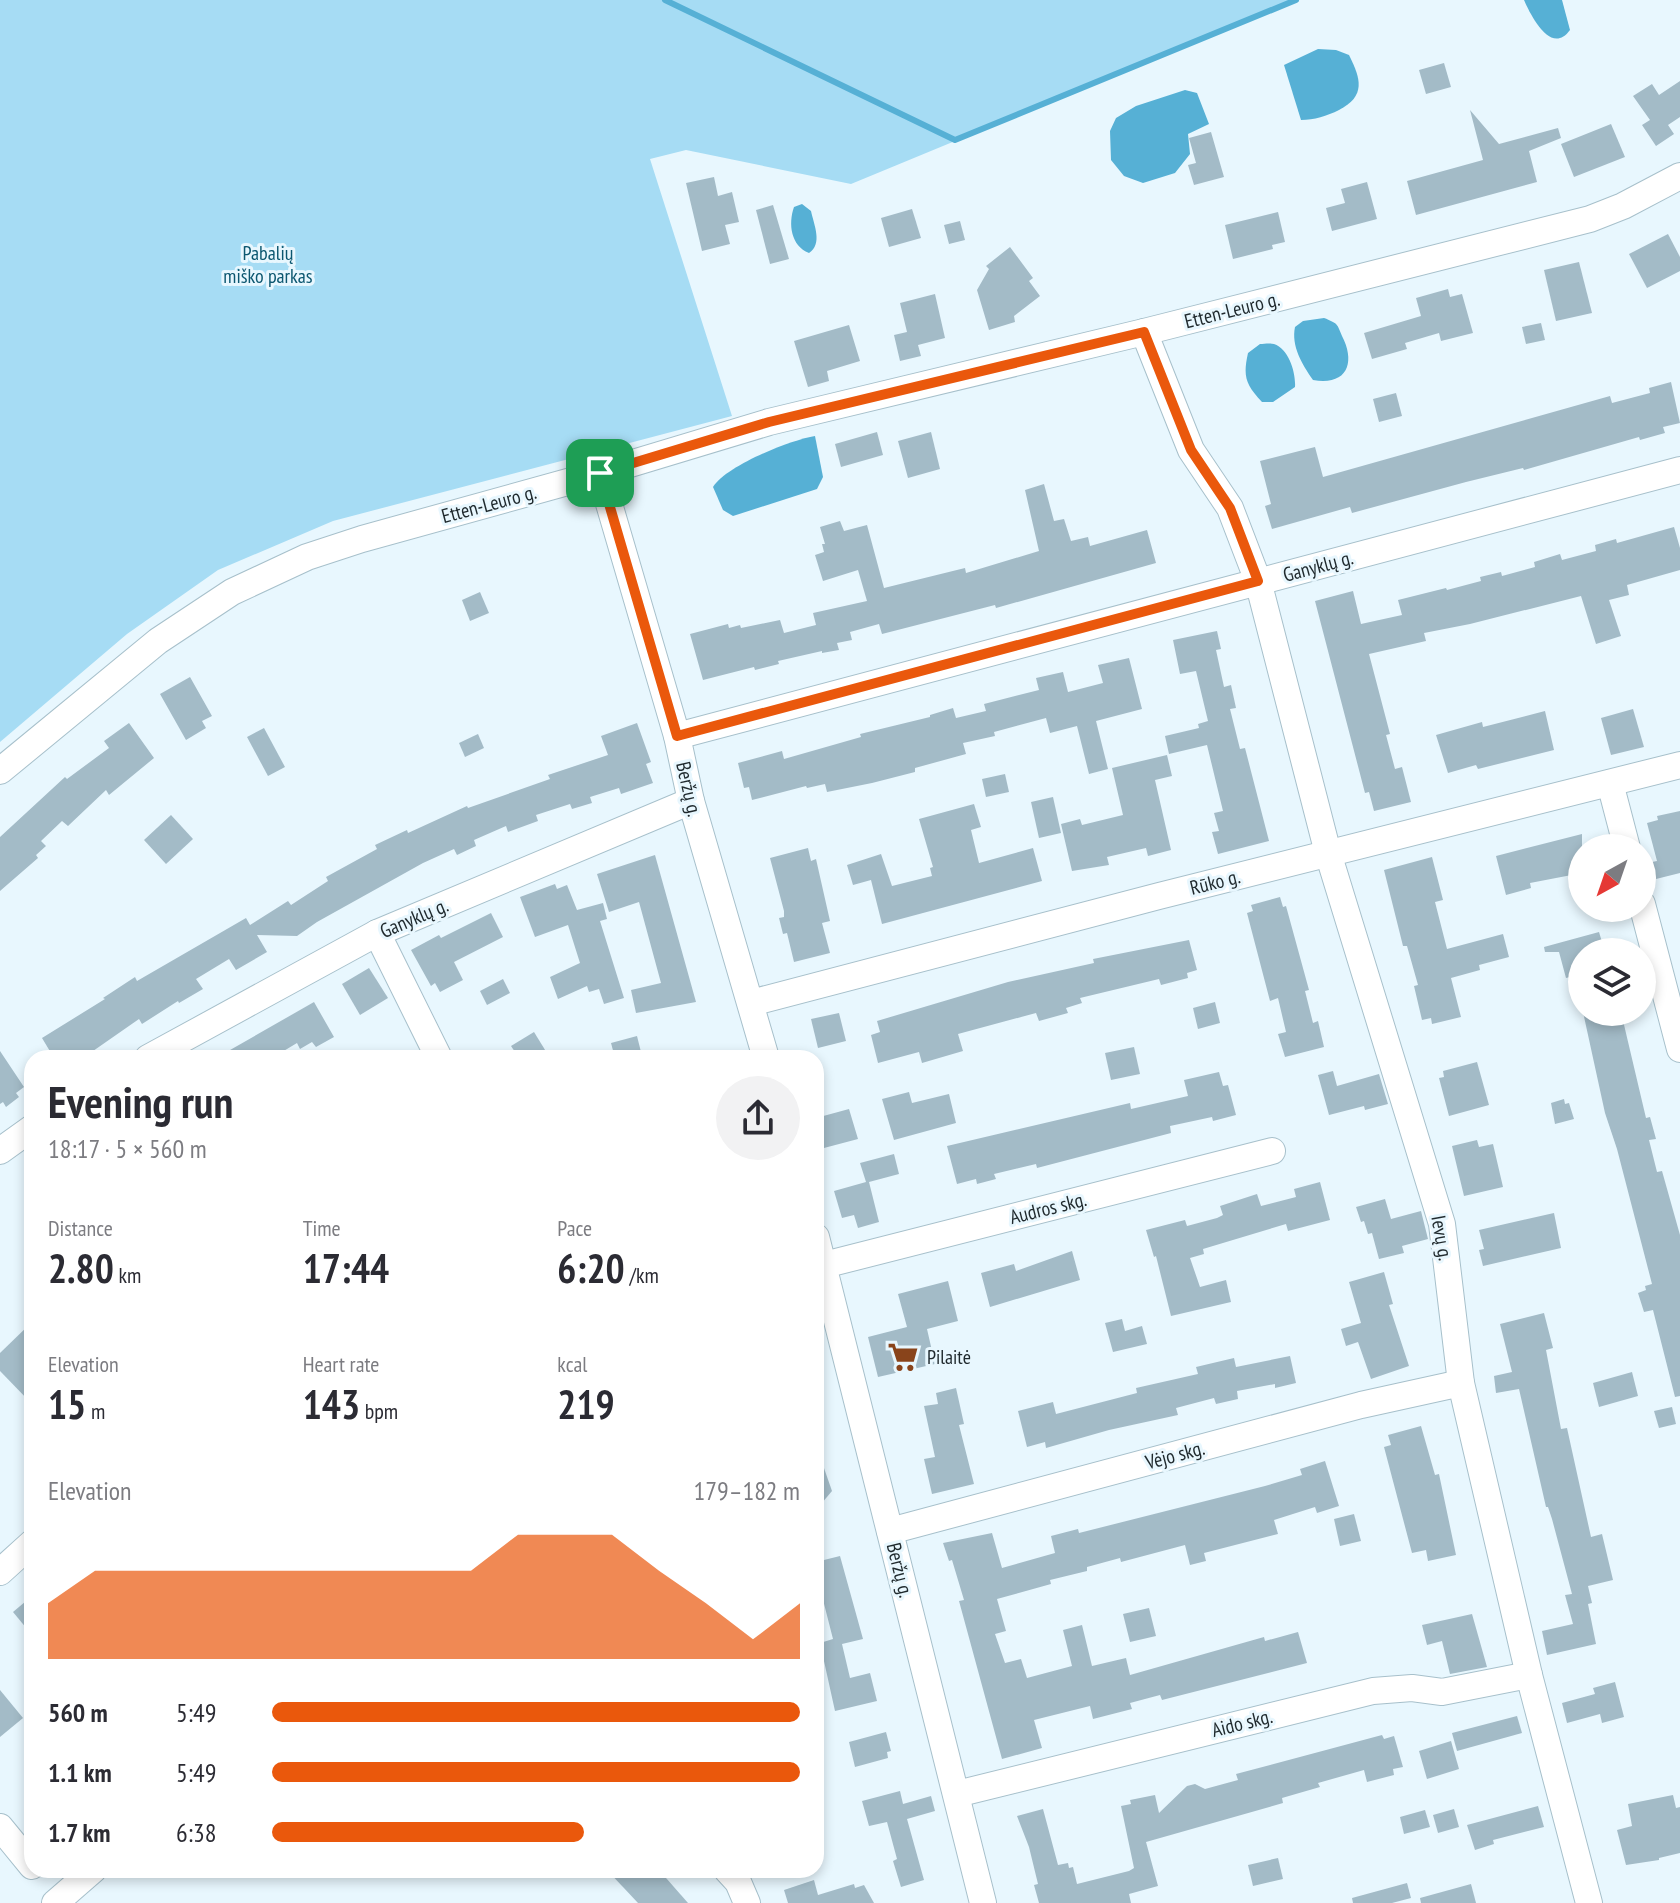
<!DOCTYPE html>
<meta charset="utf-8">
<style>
:root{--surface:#fff;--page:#f2f2f3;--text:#2b2b33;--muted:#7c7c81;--accent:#ea580c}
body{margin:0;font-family:"PT Sans Narrow",sans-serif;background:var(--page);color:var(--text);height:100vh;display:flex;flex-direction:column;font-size:30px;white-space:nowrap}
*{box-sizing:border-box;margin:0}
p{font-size:26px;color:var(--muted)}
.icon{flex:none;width:44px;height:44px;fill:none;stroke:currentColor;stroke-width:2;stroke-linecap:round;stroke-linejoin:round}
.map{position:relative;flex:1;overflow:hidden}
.panel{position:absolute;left:24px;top:1050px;width:800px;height:828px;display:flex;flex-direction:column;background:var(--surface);border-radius:24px;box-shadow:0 4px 12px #0003}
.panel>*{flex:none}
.needle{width:52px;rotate:220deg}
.fabs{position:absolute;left:1568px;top:834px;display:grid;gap:16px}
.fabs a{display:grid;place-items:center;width:88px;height:88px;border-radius:50%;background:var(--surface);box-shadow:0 4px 12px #0003;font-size:40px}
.pin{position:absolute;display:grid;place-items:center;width:68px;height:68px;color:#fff;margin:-34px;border-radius:16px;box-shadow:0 4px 12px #0006}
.round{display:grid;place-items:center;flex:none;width:84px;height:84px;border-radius:42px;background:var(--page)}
.overview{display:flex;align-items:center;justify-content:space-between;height:136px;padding:0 24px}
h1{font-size:44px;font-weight:700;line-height:60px}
.figures{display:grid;grid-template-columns:repeat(3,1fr);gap:12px;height:136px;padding:8px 24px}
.figures div{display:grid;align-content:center}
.figures b{font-size:40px;font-weight:700}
.figures small{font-size:22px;font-weight:400}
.figures p{font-size:22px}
.chart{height:224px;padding:16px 24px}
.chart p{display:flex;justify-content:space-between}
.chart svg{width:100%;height:144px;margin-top:8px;fill:var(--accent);opacity:.7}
ul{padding:0 24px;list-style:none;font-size:26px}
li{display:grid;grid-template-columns:128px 96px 1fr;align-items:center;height:60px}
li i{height:20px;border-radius:10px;background:var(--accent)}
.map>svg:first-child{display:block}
.green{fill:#a6dcf4}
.water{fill:#56b0d5}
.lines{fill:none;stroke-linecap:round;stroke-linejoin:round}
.stream{stroke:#56b0d5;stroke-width:6}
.building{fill:#a3bbc7}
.minor-casing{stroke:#a7c0cb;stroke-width:28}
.minor{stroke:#fff;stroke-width:26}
.route-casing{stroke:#fff;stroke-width:16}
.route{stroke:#ea580c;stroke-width:10}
.labels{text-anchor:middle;stroke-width:6;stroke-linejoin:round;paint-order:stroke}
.park-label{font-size:20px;fill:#0c5770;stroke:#e8f7fe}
.street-label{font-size:20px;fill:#1f292d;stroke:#e8f7fe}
.poi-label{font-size:20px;fill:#1f292d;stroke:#e8f7fe;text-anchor:start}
</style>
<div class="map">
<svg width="1680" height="1903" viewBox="0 0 1680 1903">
<rect width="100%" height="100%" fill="#e8f7fe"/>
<path class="green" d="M0,0H1296L851,184L686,150L650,159L732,416L333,521L218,570L127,634L0,742Z"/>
<g class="water">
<path d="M1524,0H1562L1570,30C1551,56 1531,16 1524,0Z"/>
<path d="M1318,49L1336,50L1349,55C1361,79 1366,96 1339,110C1327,116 1314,120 1301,120L1284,65Z"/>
<path d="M1185,90L1197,93L1209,124L1188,134L1190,154L1175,173L1143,183L1124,176L1111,160L1110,131L1116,118L1136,106Z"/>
<path d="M802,204L811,211C814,225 823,244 809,253C791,246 788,224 794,207Z"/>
<path d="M1324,318C1325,318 1336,323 1336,324C1339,327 1340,332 1342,336C1356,363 1347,386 1313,380C1302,364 1291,346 1295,327L1303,321Z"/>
<path d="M1260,344C1264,344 1269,343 1274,344C1289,349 1296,373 1295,387L1273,402H1262C1245,384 1243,376 1248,353Z"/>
<path d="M815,436L823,477L817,489L733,516L723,510L713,487C726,466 790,440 815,436Z"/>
</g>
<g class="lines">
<path class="stream" d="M665,0L955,140L1296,0"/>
</g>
<g class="building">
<path d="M1444,63L1451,87L1426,94L1419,70Z"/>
<path d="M1680,81V117L1668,125L1674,134L1656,146L1642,125L1650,120L1633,96L1652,84L1659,95Z"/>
<path d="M1470,110L1499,144L1558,128L1561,138L1529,151L1537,182L1416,215L1407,181L1483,160Z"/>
<path d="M1611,124L1625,157L1574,177L1561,144Z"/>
<path d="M1211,132L1224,177L1194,185L1188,165L1196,163L1189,138Z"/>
<path d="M714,177L718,196L732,192L739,222L725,225L730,244L702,251L686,183Z"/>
<path d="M1367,182L1377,219L1332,231L1326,208L1345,203L1341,189Z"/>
<path d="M773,205L789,259L770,264L756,210Z"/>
<path d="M912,209L921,238L889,247L881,218Z"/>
<path d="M1278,212L1285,242L1272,245L1273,249L1233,259L1225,225Z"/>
<path d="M960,221L965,240L949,244L944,225Z"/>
<path d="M1668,234L1680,257V271L1647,288L1629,254Z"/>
<path d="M1010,247L1033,278L1029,281L1040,296L1014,316L1015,322L989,330L977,290L989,269L986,266Z"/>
<path d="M1579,262L1592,313L1556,321L1544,270Z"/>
<path d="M1448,289L1450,297L1462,294L1473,333L1441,341L1439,333L1405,343L1407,349L1372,359L1364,333L1421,316L1416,298Z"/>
<path d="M935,294L945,338L918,345L921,356L900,361L894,335L907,332L900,303Z"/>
<path d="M1541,323L1545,340L1526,344L1522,327Z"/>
<path d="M849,325L860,361L827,371L829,381L808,387L794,341Z"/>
<path d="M1671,382L1680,423L1663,427L1665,433L1640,440L1639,437L1524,470L1523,468L1466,482L1352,513L1350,507L1272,529L1265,506L1271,504L1260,461L1315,447L1323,477L1610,396L1612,403L1650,393L1649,388Z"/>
<path d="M1396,393L1402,416L1379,422L1373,399Z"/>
<path d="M877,432L883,455L841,467L835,444Z"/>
<path d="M931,432L940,469L908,478L898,441Z"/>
<path d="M1044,484L1054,521L1064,519L1071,541L1088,537L1090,546L1147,530L1156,563L996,608L995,605L882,634L879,624L850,632L852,640L837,643L839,650L822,653V651L778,661L779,664L755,670L754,667L703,680L690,634L728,624L729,628L740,625L741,628L780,620L784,633L816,625L813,613L867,601L858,570L823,581L815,555L824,552L822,544H825L820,527L840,521L844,531L867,525L884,588L965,568L966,573L1039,551L1025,490Z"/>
<path d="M1674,527L1680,548V570L1627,585L1629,595L1609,600L1621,636L1596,644L1581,596L1470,624L1424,633L1426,641L1369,654L1390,734L1386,735L1395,769L1402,767L1411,802L1374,811L1369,792L1365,793L1315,601L1353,591L1361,624L1402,615L1398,600L1446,588L1447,590L1481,581L1480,577L1501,572L1502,576L1535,567L1534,562L1560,554L1562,560L1596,551L1595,545L1616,539L1617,543Z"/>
<path d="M480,592L489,613L470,621L462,600Z"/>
<path d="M1217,631L1221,649L1216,650L1224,687L1231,685L1236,708L1230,709L1240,749L1245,748L1269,841L1218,854L1212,832L1219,831L1214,813L1223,811L1207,745L1169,754L1165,736L1199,728L1198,724L1208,721L1196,671L1180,674L1173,640Z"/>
<path d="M1129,658L1142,709L1096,721L1108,769L1089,774L1077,726L1050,733L1046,718L994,732L995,736L963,743L966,754L915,768V772L872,783L827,792L825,784L807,788L806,786L752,800L749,787L744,788L738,763L782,751L784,759L861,737L860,734L930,717V715L953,708L956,718L986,711L984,704L1039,690L1036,678L1063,672L1068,692L1103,683L1098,665Z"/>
<path d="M190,677L212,716L202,721L206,728L186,740L160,694Z"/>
<path d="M1633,709L1644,747L1611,755L1601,718Z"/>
<path d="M1545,711L1554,750L1478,769L1476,765L1448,773L1436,735L1482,722L1483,727Z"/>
<path d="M129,723L154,758L109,795L106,790L68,826L62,821L41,841L46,846L36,855L38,858L0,891V837L65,777L67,779L109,748L104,741Z"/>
<path d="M637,723L651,762L646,764L653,783L621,794L619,788L590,797L592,803L572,809L570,804L536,815L538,821L508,832L506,826L474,840L476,846L457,855L454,849L423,863L317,922L297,936L257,935L267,952L236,970L229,959L196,979L203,989L179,1003L178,1001L142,1024L139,1019L83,1058H54L42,1038L105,999L103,998L135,977L137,981L246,918L250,925L288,901L291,905L328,881L326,877L377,849L375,845L407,830L408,833L467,806L468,808L550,779L548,775L608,755L601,736Z"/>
<path d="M264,728L285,767L268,776L247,737Z"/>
<path d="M478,734L484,748L465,757L459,743Z"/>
<path d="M1167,755L1172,776L1155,780L1171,850L1148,856L1146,848L1107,857L1109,865L1072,871L1061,824L1080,819L1082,825L1123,815L1112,768Z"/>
<path d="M1005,774L1009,792L986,797L982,779Z"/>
<path d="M1053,797L1061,833L1039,838L1031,802Z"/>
<path d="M974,804L981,827L971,830L979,863L1033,848L1042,881L882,924L871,880L853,885L847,865L881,854L892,886L932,876L930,868L933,867L919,819Z"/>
<path d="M1680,811V873L1656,879L1652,862L1657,861L1647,823L1658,820L1657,816Z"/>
<path d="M171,815L193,839L166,864L144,840Z"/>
<path d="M1582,834V873L1530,883L1531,888L1506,895L1496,856Z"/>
<path d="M808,848L811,861L816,859L830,921L822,923L830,953L794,962L787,933L783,934L779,918L784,917V911L770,858Z"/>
<path d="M655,855L696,1002L636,1013L631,990L661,983L639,902L609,912L597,874Z"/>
<path d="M1432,857L1443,900L1435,902L1447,949L1503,934L1509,957L1479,965L1480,970L1451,978L1461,1017L1432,1024L1431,1018L1422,1020L1414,986L1418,985L1407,946H1403L1384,870Z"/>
<path d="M555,884L557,889L567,885L577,910L603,903L607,919L600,921L624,998L604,1004L599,989L589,992L587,986L558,999L550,977L580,963L568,925L535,937L520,897Z"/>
<path d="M1280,897L1283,907L1286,906L1309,990L1305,991L1313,1023L1318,1021L1324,1047L1285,1057L1278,1034L1286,1032L1278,998L1270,1001L1247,913L1253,911L1251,905Z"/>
<path d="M491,913L503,937L454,962L463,980L440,992L435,983L431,986L411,950L439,935L441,938Z"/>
<path d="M1599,932L1605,952H1582V974L1566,978L1559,952H1545L1544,947Z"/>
<path d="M1189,940L1197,970L1187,973L1188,978L1161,985L1159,979L1080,998L1082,1003L1066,1008L1068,1013L1039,1021L1036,1013L958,1034L963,1051L922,1063L919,1052L878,1063L871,1035L880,1032L877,1021L1008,982L1094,963L1093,959Z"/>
<path d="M369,968L388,998L360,1015L342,984Z"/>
<path d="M503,979L510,993L487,1005L480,991Z"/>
<path d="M314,1002L334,1037L316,1047L312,1042L300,1049L297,1043L272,1058H216Z"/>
<path d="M1215,1002L1220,1023L1198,1029L1193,1008Z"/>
<path d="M1583,1012H1621L1646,1118L1650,1117L1656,1139L1649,1140L1657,1172L1662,1171L1680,1235V1396L1675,1397L1653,1310L1644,1312L1638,1293L1646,1290L1645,1286L1652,1284L1617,1149L1605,1113Z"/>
<path d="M839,1013L846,1041L818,1048L811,1019Z"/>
<path d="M534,1032L550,1058H519L511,1046Z"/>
<path d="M637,1036L641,1052L615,1058L611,1043Z"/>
<path d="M1134,1047L1140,1074L1111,1080L1105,1053Z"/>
<path d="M0,1051L24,1087L16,1093L19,1097L6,1107L3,1102L0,1104Z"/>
<path d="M1477,1062L1489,1105L1449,1116L1439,1078L1444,1077L1443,1071Z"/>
<path d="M1333,1071L1337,1086L1379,1074L1388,1104L1365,1110L1364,1106L1329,1115L1318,1075Z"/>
<path d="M1219,1072L1223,1086L1228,1085L1236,1115L1213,1121L1212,1117L1170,1126L1171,1133L1037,1168L1036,1164L994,1174L996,1179L977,1184L976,1179L957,1184L947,1146L1130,1103L1131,1109L1188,1096L1184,1080Z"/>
<path d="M909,1092L912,1103L949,1094L956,1123L894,1140L882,1099Z"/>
<path d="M1564,1099L1565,1104L1569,1103L1574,1119L1555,1124L1551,1103Z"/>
<path d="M849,1109L858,1139L824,1148L820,1136L816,1137V1118Z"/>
<path d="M1477,1140L1479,1147L1493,1144L1503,1187L1464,1196L1452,1146Z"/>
<path d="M894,1154L899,1174L869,1182L879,1222L858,1228L854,1215L842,1218L834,1191L866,1182L860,1163Z"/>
<path d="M1320,1182L1330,1220L1288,1231L1286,1224L1203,1249L1204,1254L1190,1258L1200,1287L1226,1280L1231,1302L1171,1316L1156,1256L1154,1257L1146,1230L1185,1220L1187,1226L1217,1218L1223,1215L1220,1206L1257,1194L1261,1206L1296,1197L1294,1189Z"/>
<path d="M1385,1199L1391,1219L1421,1211L1428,1239L1402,1246L1404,1253L1379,1259L1372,1233L1368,1234L1364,1221L1361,1222L1356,1207Z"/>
<path d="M1554,1213L1561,1248L1483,1266L1479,1250L1484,1249L1479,1230Z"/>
<path d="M1072,1251L1080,1280L990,1307L981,1273L1014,1264L1016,1271Z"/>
<path d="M1384,1272L1393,1304L1389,1305L1409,1366L1371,1379L1358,1342L1346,1346L1341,1329L1361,1323L1349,1282Z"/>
<path d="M948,1281L958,1321L927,1329L935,1364L878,1377L868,1337L907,1327L898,1294Z"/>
<path d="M1544,1313L1553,1348L1546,1350L1561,1429L1567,1428L1591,1537L1602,1534L1613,1580L1588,1586L1592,1603L1588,1604L1596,1644L1547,1655L1542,1631L1573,1624L1565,1595L1572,1594L1552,1519L1548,1507H1546L1519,1389L1496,1393L1494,1376L1512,1372L1500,1324Z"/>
<path d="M1122,1319L1125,1331L1142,1326L1147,1344L1113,1352L1105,1323Z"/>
<path d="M32,1322V1404L0,1371V1353Z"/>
<path d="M1290,1356L1296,1383L1275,1388V1384L1237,1391L1238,1399L1216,1404L1214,1398L1176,1408L1178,1415L1109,1430L1046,1448L1045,1442L1027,1447L1018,1411L1053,1402L1056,1414L1137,1393L1136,1388L1198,1374L1196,1367L1234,1358L1236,1367Z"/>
<path d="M1632,1372L1638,1396L1599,1407L1593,1383Z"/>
<path d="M956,1388L964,1424L959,1425L974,1484L932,1494L924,1459L935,1457L924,1406L938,1404L936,1393Z"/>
<path d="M1672,1407L1676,1424L1659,1428L1654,1411Z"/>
<path d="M1421,1426L1435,1475L1439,1474L1456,1555L1428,1561L1426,1550L1412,1553L1384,1447L1391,1445L1388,1435Z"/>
<path d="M816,1451H818L832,1491L816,1510Z"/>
<path d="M1325,1461L1339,1506L1317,1513L1315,1507L1274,1520L1278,1534L1204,1553L1206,1561L1190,1565L1185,1545L1121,1562L1120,1558L1087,1567V1571L1050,1580L1051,1584L997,1599L1006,1631L995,1634L1005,1663L1021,1659L1027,1678L1072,1666L1063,1630L1082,1625L1092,1666L1126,1658L1130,1675L1264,1637L1265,1641L1298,1632L1307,1663L1162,1700L1160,1695L1130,1703L1132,1709L1093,1719L1090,1706L1034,1720L1042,1748L1002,1759L959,1601L964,1600L952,1560L949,1561L943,1543L992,1533L1002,1568L1055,1553L1051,1536L1078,1529L1079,1533L1265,1486L1302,1475L1300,1469Z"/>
<path d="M1354,1514L1361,1541L1340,1546L1334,1519Z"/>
<path d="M840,1556L863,1639L842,1644L850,1678L870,1673L877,1701L835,1711L820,1643L833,1639L821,1592L819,1589L816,1590V1562Z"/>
<path d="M32,1596V1635L13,1612Z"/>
<path d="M1149,1608L1156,1636L1130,1642L1123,1614Z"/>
<path d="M1472,1614L1487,1667L1450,1674L1442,1641L1427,1645L1422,1625Z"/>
<path d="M1615,1682L1624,1717L1602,1723L1600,1714L1567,1723L1562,1703L1595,1694L1593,1688Z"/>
<path d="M0,1690L23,1718L0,1737Z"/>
<path d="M1517,1716L1522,1733L1457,1751L1452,1733Z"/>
<path d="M886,1732L891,1751L887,1752L888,1758L855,1767L849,1742Z"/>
<path d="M1382,1735L1384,1739L1394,1736L1403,1767L1393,1769L1394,1775L1367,1782L1364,1770L1318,1783L1320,1787L1282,1798L1283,1803L1146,1842L1158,1886L1129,1894L1131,1903H1039L1034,1885L1038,1884L1029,1847L1017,1816L1043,1809L1058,1865L1068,1863L1069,1868L1073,1867L1077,1884L1129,1871L1134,1868L1121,1806L1131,1804L1130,1800L1155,1795L1159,1813L1187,1786L1195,1784L1205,1789L1238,1780L1236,1774Z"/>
<path d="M1451,1741L1459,1769L1427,1779L1419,1751Z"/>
<path d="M900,1791L903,1804L931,1796L935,1811L907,1819L924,1880L901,1887L893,1861L897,1859L887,1822L869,1826L862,1801Z"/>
<path d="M1673,1795L1676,1808L1680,1807V1853L1659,1858V1860L1626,1865L1617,1830L1632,1826L1628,1804Z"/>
<path d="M1538,1806L1544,1827L1493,1840L1494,1844L1475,1850L1467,1825Z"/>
<path d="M1454,1809L1459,1827L1438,1833L1433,1815Z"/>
<path d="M1425,1810L1430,1827L1404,1834L1400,1817Z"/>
<path d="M1278,1858L1283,1879L1253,1886L1248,1865Z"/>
<path d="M607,1870H659L688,1903H638Z"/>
<path d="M814,1880L818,1895L854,1884L855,1888L864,1885L874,1903H788L784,1890Z"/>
<path d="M1407,1883L1411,1898L1392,1903H1353L1352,1898Z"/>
<path d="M1471,1884L1476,1903H1421L1420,1898Z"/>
</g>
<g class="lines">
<g class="minor-casing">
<g id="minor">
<path d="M1144,332L1191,450L1230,508L1258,581L1328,853L1442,1224L1461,1383L1529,1675L1589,1903"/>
<path d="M600,473L677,736L691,801L766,1058"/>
<path d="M677,736L1680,470"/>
<path d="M0,771L158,641L232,592L307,557L362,539L600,473L769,422L1144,332L1590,219L1623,206L1680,176"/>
<path d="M1610,783L1627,848"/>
<path d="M1642,904L1680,1049"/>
<path d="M377,933L439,1058"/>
<path d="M751,1003L1159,896L1680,765"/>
<path d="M148,1058L377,933L691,801"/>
<path d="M0,1151L32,1128"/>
<path d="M816,1237L983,1903"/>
<path d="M816,1267L1272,1151"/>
<path d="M890,1531L1361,1405L1461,1383"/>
<path d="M0,1572L32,1543"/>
<path d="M957,1794L1373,1691L1412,1688L1442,1692L1529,1675"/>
<path d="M0,1827L32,1866"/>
<path d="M727,1870L738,1882L747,1903"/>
<path d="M55,1903L93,1870"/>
</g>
</g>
<use href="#minor" class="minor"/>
</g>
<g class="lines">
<g class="route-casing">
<path id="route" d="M1144,332L1191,450L1230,508L1258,581L677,736L600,473L769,422Z"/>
</g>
<use href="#route" class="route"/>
</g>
<defs>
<g id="supermarket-bare" transform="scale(2.4)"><path d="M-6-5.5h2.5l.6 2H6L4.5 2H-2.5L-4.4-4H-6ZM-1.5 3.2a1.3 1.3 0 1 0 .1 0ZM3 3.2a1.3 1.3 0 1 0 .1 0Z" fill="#89441b" stroke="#e8f7fe" stroke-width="2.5" paint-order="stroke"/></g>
</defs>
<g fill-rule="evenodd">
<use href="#supermarket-bare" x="903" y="1357"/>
</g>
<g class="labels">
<g class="park-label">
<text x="268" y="260">Pabalių<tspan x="268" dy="23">miško parkas</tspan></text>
</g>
<g class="street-label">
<text transform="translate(1232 310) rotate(-14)" y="7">Etten-Leuro g.</text>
<text transform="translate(489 504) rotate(-15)" y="7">Etten-Leuro g.</text>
<text transform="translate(1318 566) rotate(-15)" y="7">Ganyklų g.</text>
<text transform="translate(689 789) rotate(77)" y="7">Beržų g.</text>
<text transform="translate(1215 882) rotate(-14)" y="7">Rūko g.</text>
<text transform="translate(414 918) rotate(-23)" y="7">Ganyklų g.</text>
<text transform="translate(1048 1208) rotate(-14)" y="7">Audros skg.</text>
<text transform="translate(1442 1238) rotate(80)" y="7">Ievų g.</text>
<text transform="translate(1175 1455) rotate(-15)" y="7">Vėjo skg.</text>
<text transform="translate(900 1570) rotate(76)" y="7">Beržų g.</text>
<text transform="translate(1242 1723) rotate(-14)" y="7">Aido skg.</text>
</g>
<g class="poi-label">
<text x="927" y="1364">Pilaitė</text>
</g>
</g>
</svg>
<div class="fabs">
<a><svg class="needle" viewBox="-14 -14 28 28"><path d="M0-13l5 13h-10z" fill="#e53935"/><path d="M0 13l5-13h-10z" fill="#7c7c81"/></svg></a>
<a><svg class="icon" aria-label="layers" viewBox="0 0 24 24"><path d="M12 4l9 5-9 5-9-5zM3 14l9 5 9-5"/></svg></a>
</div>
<div class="pin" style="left:600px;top:473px;background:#1e9e55"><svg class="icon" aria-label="arrive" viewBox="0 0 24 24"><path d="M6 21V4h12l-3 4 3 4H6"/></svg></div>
<section class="panel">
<div class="overview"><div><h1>Evening run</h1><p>18:17 · 5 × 560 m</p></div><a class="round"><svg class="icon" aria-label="share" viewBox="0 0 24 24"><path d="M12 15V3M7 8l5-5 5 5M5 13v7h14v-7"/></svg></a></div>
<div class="figures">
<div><p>Distance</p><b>2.80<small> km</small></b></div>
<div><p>Time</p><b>17:44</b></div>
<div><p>Pace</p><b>6:20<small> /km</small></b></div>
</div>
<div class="figures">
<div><p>Elevation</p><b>15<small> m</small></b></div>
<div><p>Heart rate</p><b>143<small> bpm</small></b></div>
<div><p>kcal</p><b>219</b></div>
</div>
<div class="chart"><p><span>Elevation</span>179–182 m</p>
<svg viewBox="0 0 160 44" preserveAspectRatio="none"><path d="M0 44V27L10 17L20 17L30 17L40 17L50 17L60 17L70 17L80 17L90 17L100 6L110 6L120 6L130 17L140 27L150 38L160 27V44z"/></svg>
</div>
<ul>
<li><b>560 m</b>5:49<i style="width:100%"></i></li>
<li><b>1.1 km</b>5:49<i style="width:100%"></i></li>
<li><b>1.7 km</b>6:38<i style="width:59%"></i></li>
</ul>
</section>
</div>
